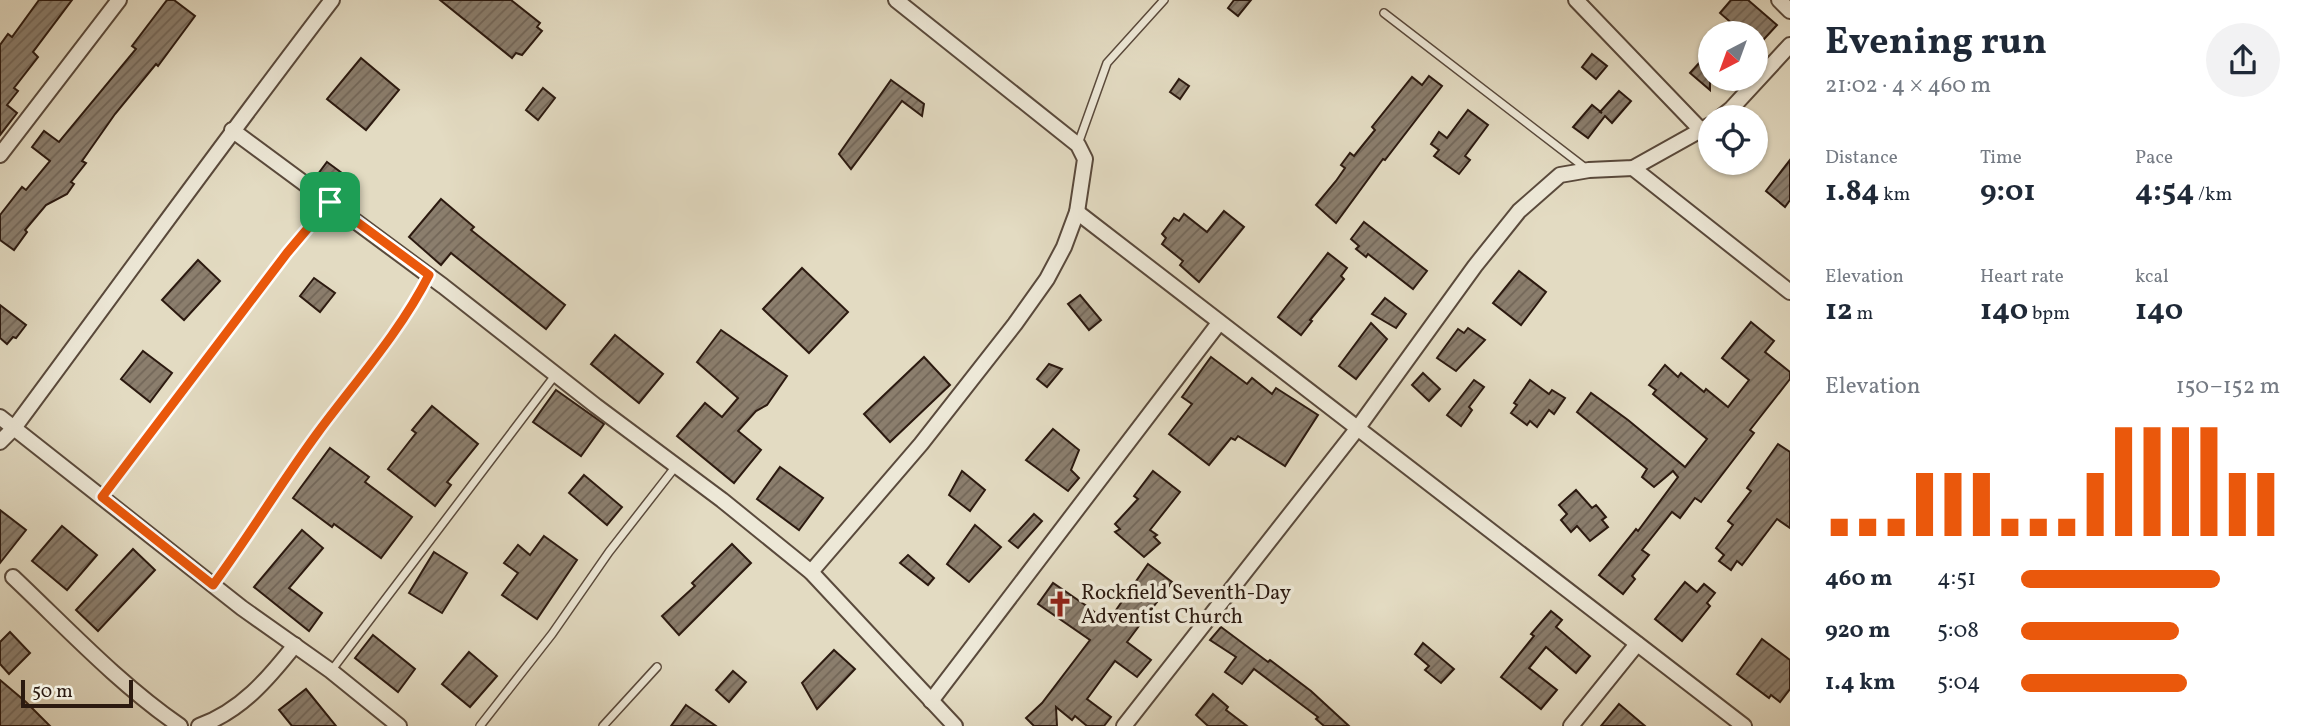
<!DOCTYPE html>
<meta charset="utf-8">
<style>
:root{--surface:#fff;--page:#f2f2f3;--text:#1f2937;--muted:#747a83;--accent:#ea580c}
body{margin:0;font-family:Vollkorn,serif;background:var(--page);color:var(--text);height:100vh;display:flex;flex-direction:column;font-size:26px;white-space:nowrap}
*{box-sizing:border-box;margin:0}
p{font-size:23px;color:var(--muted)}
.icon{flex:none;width:38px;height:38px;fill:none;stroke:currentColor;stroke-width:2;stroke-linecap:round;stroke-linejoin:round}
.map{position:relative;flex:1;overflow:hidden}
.drawer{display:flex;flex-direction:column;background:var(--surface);width:525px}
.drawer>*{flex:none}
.needle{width:46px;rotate:221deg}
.controls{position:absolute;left:1698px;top:21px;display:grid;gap:14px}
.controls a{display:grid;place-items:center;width:70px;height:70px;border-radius:50%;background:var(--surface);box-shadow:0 2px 5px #0004;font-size:35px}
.scale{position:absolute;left:21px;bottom:18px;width:112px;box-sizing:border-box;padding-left:7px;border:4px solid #2c1a10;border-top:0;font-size:19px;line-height:24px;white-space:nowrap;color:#2c1a10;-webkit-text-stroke:5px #ede8d7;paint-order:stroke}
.pin{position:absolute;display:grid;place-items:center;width:60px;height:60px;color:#fff;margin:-30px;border-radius:14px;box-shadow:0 4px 10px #0006}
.round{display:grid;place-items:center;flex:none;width:74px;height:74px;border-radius:37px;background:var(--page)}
.overview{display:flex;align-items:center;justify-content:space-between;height:119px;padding:0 35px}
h1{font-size:38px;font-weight:700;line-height:52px}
.metrics{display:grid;grid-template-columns:repeat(3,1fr);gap:10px;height:119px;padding:7px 35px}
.metrics div{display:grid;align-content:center}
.metrics b{font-size:30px;font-weight:700}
.metrics small{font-size:19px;font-weight:400}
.metrics p{font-size:19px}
.chart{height:196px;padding:14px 35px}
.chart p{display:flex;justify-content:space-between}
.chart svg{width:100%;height:126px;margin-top:7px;stroke:var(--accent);stroke-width:6}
ul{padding:0 35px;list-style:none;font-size:23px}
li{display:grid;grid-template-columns:112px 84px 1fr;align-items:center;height:52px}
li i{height:18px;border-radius:9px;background:var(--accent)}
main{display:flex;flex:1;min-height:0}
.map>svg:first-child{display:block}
.building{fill:url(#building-hatch);stroke:#2c1a10;stroke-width:2}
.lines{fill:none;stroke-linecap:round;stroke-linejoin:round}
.lane-casing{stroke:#5a4a3c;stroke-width:10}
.street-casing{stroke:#5a4a3c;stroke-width:18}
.lane{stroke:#ede8d7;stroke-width:7}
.street{stroke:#ede8d7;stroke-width:14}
.route-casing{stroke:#fff;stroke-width:14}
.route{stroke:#ea580c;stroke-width:9}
.labels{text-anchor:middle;stroke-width:7;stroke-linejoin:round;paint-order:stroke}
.poi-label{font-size:21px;fill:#2c1a10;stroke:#ede8d7;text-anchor:start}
</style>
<main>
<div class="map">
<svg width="1790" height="726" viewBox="0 0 1790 726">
<defs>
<pattern id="building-hatch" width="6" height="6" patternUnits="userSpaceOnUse" patternTransform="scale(1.75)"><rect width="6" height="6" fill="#8b7e6d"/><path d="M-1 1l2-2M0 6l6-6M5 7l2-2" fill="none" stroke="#726658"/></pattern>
</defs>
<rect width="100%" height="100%" fill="#e3dbc2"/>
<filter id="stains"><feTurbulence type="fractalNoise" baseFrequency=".00286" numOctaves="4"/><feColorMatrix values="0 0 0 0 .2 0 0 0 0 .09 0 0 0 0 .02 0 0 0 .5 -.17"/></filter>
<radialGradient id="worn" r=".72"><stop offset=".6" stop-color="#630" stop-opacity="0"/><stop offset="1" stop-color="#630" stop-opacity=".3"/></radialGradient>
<g class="building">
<path d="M39,0H72L33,52L38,57L14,88L18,91L7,105L17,113L0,135V45L8,34L12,37Z"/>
<path d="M167,0H174L195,16L158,66L156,64L115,114L82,161L86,163L71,182L74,184L67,194L46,205L25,230L27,232L14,250L0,240V215L22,187L26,190L50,161L32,147L44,131L59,142L136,49L132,46Z"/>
<path d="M440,0H511L540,23L537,27L542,31L522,55L516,53L512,58Z"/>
<path d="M1234,0H1251L1238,16L1228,8Z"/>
<path d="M1731,0H1748L1777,25L1755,49V33H1743L1720,13Z"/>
<path d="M1592,54L1607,66L1596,79L1582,67Z"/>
<path d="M361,58L399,90L366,130L327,99Z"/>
<path d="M1701,61L1710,69V90L1690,73Z"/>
<path d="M1429,76L1442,86L1385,160L1383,159L1336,223L1316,205L1336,181L1345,168L1341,165L1350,153L1354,156L1375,130L1372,127L1412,77L1422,85Z"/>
<path d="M1179,79L1189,86L1180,99L1170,92Z"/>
<path d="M891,80L924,104L922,116L902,101L851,169L839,154Z"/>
<path d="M543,88L555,98L538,120L526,110Z"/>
<path d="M1619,91L1631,101L1612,123L1605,116L1588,138L1573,127L1592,105L1602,113L1600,112Z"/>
<path d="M1468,110L1488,125L1465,156L1470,160L1459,174L1434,156L1439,150L1431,144L1439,132L1447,138Z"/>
<path d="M1790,160V200L1785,207L1766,191Z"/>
<path d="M327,162L350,179L342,191L318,174Z"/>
<path d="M441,199L474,227L471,230L565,305L546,329L451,253L441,265L409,237Z"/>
<path d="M1224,211L1244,227L1199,282L1180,265L1183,261L1162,244L1166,238L1162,234L1174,218L1179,221L1184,214L1207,232Z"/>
<path d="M1364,222L1427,271L1413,289L1368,254L1366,257L1356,249L1359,246L1351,239Z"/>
<path d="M1328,253L1347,268L1341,276L1344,279L1310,320L1312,321L1301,335L1278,317Z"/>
<path d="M198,260L220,281L184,320L162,300Z"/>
<path d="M802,268L848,312L809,353L763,309Z"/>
<path d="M1519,271L1546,292L1521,325L1493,303Z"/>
<path d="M314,278L335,293L320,312L300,296Z"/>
<path d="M1080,295L1101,320L1089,330L1068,304Z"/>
<path d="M1385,298L1406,314L1396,328L1372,314Z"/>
<path d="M0,305L26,325L16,338L13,337L7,344L0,338Z"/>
<path d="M1751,322L1774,341L1765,352L1790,372V379L1750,430L1754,433L1701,502L1695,498L1680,518L1672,512L1642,550L1649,555L1632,576L1635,579L1623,594L1599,575L1636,529L1638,531L1678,477L1673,471L1654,487L1642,477L1647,469L1577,412L1591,393L1628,420L1685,467L1707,439L1653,394L1656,390L1649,385L1665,365L1678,377L1681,373L1704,392L1706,389L1728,407L1749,380L1722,358Z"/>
<path d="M1371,323L1387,339L1356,379L1339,366Z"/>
<path d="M1468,328L1485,340L1456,371L1437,358L1458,329L1464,333Z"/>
<path d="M721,330L787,376L767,405L756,411L738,431L761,450L734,483L677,436L705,403L722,417L738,398L697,362Z"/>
<path d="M615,335L663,374L639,403L591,364Z"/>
<path d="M143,351L172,373L150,402L121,379Z"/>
<path d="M924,357L950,385L890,442L864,414Z"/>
<path d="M1211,357L1247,384L1252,378L1272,394L1276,388L1318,415L1285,466L1238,436L1235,440L1231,438L1209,465L1169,434L1192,404L1182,397Z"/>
<path d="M1049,364L1062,369L1047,387L1037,379Z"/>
<path d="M1423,373L1440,389L1429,401L1412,385Z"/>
<path d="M1474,380L1484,387L1469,407L1472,410L1461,426L1447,415Z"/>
<path d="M1530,380L1549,394L1552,390L1565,398L1554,414L1549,410L1537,427L1530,421L1527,425L1511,413L1517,405L1514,403Z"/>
<path d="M556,390L604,424L581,456L533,422Z"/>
<path d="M432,406L478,444L447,482L451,485L435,506L388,469L416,433L412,430Z"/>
<path d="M1053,429L1079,450L1071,470L1079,478L1068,491L1026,460Z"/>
<path d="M1778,444L1790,452V528L1777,519L1742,565L1737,561L1731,570L1719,561L1724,555L1716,548L1733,525L1728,521L1751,491L1747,488Z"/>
<path d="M330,448L369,477L365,482L412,517L381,558L334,524L332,527L293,498Z"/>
<path d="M780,467L823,498L799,530L757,499Z"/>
<path d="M962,471L985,490L970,511L949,495Z"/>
<path d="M1153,471L1180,492L1150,530L1157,535L1154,537L1160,543L1144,557L1115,532L1120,529L1115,524L1138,499L1134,496Z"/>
<path d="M584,475L622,507L607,525L569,493Z"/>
<path d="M1576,490L1592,508L1596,505L1606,517L1602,520L1608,527L1590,541L1577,526L1571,532L1561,520L1567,514L1559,505Z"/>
<path d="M0,510L26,530L0,563Z"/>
<path d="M1034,514L1042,521L1018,548L1009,541Z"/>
<path d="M975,525L1001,547L969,582L947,564Z"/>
<path d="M62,526L97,555L67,590L32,561Z"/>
<path d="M302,530L323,548L289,588L322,613L309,631L254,587Z"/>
<path d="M544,536L577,560L537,619L502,595L518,573L504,563L518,545L530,555Z"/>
<path d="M732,544L751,563L679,635L662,616L695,586L692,583Z"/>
<path d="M133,549L155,570L98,631L76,610Z"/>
<path d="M434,552L467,573L442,613L409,593Z"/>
<path d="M908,555L934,578L928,585L900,563Z"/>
<path d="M1148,564L1172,582L1127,642L1151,660L1137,677L1115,661L1087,699L1111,717L1104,726H1087L1075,716L1072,720L1056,707L1057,726H1034L1026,718L1042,703L1090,640L1038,604L1053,583L1091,609L1107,623Z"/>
<path d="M1685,582L1697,592L1704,584L1715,593L1707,603L1710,606L1682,641L1655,619Z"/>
<path d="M1551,611L1562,620L1556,627L1590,656L1576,673L1546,647L1529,668L1557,690L1541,709L1501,677L1534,636L1531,634Z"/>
<path d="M1221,627L1268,662L1270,660L1311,691L1349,726H1324L1316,719L1318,717L1254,669L1242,684L1225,672L1236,657L1210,640Z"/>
<path d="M10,632L30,653L9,674L0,664V642Z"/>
<path d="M373,635L415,669L398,692L355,658Z"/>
<path d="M1762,639L1790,660V689L1780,702L1771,695L1769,698L1737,674Z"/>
<path d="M1423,643L1454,669L1441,683L1425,670L1429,666L1415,654Z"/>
<path d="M834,650L855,669L817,709L802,683Z"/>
<path d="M469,652L497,676L470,707L442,684Z"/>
<path d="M733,671L746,682L729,702L716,690Z"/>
<path d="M0,680L26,702L50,726H0Z"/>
<path d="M306,689L336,726H292L279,710Z"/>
<path d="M1213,694L1228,707L1226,710L1247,726H1208L1196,715Z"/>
<path d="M1619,704L1645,726H1601Z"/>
<path d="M686,705L716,726H671Z"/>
</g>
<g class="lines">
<g class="lane-casing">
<g id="lane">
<path d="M1384,13L1588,170"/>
<path d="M1078,144L1107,63L1164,0"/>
<path d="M102,497L287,253L330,203"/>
<path d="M213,585C250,536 281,484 317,434C354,381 399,334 429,276"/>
<path d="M331,671L556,374"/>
<path d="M480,726L552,634L609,552L676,466"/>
<path d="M603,726L657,667"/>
</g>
</g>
<g class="street-casing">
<g id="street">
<path d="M1576,0L1701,130"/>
<path d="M1779,0L1790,11"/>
<path d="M1721,117L1731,109L1790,45"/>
<path d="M232,130L443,286L596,406L722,500L811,572L955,726"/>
<path d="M0,155L119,0"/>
<path d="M1633,168L1790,292"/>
<path d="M1077,212L1744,726"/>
<path d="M0,417L242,608L331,671L399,726"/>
<path d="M0,442L14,428C120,285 224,141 332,0"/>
<path d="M811,572L921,444L1015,324L1047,279L1064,247L1077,212L1085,159L1078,145L896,0"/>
<path d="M13,577C66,627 119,684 180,726"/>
<path d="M931,701L1219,323"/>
<path d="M199,726C241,711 268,679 295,645"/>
<path d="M1124,726L1357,429L1475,266L1519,211L1560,175L1589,170L1633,168L1710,125"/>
<path d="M1571,726L1637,644"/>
</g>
</g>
<use href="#lane" class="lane"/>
<use href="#street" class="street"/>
</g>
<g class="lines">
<g class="route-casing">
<path id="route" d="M330,202L429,275C400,332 357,380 319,431C282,481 250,535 213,585L102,497L287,253Z"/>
</g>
<use href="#route" class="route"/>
</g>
<defs>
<g id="church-bare" transform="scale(2.1)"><path d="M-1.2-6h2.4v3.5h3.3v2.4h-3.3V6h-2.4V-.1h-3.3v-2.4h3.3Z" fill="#8f2418" stroke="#ede8d7" stroke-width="2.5" paint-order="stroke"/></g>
</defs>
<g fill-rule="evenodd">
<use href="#church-bare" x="1060" y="604"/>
</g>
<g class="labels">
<g class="poi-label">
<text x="1081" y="599">Rockfield Seventh-Day<tspan x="1081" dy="24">Adventist Church</tspan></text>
</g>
</g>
<rect width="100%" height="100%" filter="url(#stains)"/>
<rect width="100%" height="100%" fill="url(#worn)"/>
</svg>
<div class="controls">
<a><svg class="needle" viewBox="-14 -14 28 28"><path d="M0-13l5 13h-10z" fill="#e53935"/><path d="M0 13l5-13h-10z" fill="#747a83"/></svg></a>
<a><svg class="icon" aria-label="locate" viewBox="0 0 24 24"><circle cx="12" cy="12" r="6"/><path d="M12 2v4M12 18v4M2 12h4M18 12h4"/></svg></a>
</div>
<div class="scale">50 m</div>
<div class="pin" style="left:330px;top:202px;background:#1e9e55"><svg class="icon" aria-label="arrive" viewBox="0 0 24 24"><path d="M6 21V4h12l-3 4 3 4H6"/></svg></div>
</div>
<section class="drawer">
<div class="overview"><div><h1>Evening run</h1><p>21:02 · 4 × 460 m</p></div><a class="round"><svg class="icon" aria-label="share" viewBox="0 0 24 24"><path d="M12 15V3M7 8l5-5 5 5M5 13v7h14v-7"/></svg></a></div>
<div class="metrics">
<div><p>Distance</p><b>1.84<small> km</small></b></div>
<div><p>Time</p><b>9:01</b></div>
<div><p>Pace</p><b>4:54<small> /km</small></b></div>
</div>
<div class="metrics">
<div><p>Elevation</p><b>12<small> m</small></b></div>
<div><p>Heart rate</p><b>140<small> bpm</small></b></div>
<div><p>kcal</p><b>140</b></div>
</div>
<div class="chart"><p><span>Elevation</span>150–152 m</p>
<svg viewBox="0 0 160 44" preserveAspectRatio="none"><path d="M5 44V38M15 44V38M25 44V38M35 44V22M45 44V22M55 44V22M65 44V38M75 44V38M85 44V38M95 44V22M105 44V6M115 44V6M125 44V6M135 44V6M145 44V22M155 44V22"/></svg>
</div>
<ul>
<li><b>460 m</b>4:51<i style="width:77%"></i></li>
<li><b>920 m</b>5:08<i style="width:61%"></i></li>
<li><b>1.4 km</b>5:04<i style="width:64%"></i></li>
</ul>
</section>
</main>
